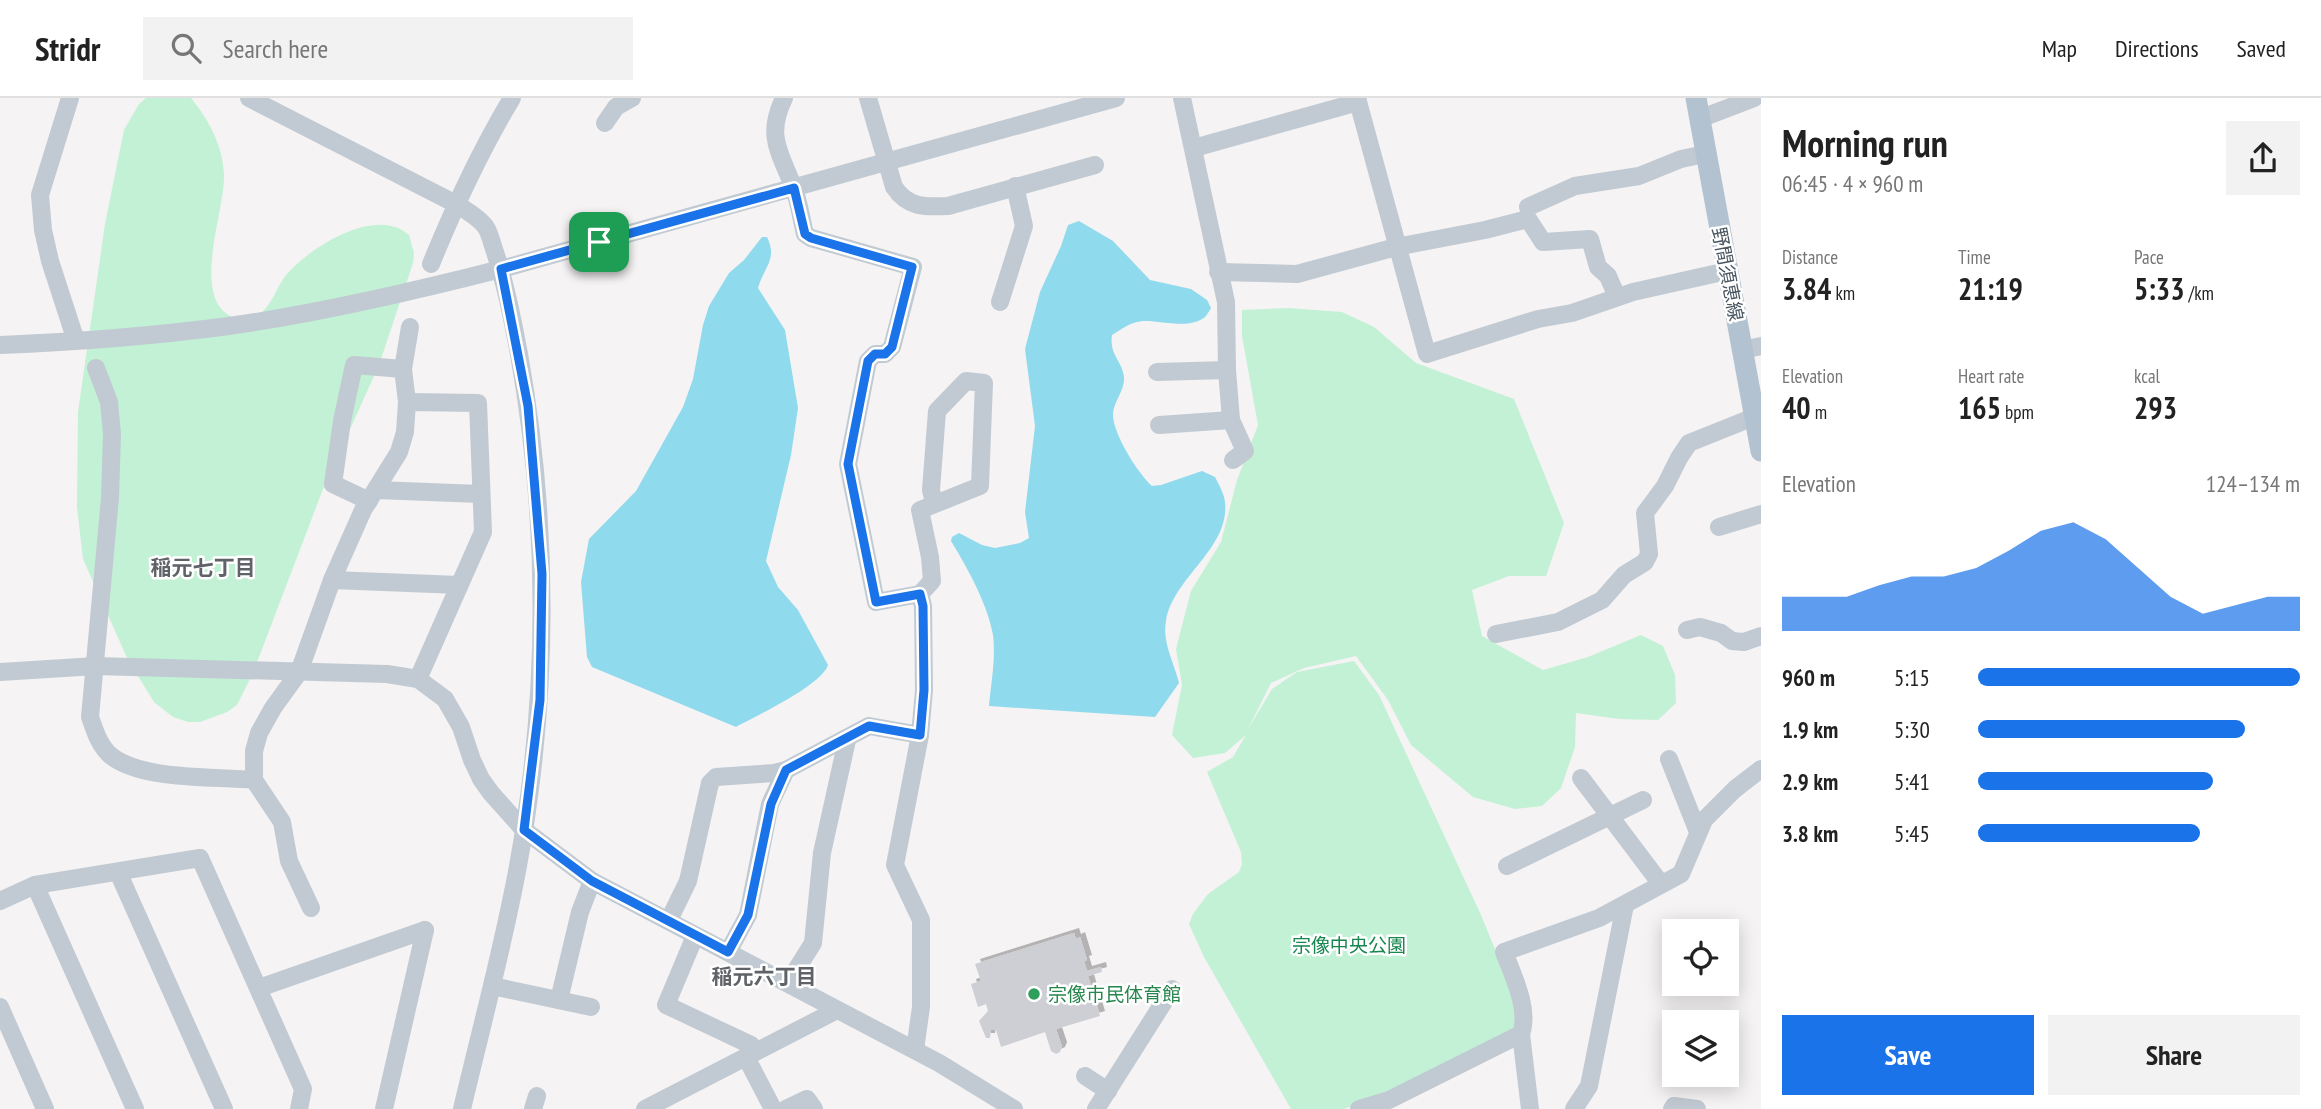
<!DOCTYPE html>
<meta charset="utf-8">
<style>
:root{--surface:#fff;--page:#f2f2f2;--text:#222;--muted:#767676;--line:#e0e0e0;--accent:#1a73e8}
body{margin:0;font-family:"PT Sans Narrow","Noto Sans JP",sans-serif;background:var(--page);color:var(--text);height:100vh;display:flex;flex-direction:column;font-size:26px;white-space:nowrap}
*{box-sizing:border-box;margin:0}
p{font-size:23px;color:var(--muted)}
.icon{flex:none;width:38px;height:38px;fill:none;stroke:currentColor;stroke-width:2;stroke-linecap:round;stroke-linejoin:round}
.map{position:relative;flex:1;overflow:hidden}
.drawer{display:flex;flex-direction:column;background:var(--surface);width:560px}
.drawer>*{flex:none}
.buttons{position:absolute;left:1662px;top:821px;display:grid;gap:14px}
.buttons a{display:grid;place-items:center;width:77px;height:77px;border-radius:0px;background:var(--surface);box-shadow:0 4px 18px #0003;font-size:35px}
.pin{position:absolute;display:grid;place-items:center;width:60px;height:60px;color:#fff;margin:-30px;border-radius:14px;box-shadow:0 4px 10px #0006}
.round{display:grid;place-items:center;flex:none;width:74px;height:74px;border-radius:0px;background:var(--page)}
.headline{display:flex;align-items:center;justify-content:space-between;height:119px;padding:0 21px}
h1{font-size:38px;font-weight:700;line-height:52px}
.figures{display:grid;grid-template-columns:repeat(3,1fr);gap:10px;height:119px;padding:7px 21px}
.figures div{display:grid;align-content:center}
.figures b{font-size:30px;font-weight:700}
.figures small{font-size:19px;font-weight:400}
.figures p{font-size:19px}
.chart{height:196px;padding:14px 21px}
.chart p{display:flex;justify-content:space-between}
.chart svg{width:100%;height:126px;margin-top:7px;fill:var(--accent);opacity:.7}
.button{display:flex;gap:14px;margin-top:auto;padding:14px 21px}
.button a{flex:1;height:80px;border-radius:0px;background:var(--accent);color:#fff;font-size:28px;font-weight:700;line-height:80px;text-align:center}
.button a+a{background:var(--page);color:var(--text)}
ul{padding:0 21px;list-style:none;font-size:23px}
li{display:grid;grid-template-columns:112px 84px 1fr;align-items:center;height:52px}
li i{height:18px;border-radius:9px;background:var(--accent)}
header{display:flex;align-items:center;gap:42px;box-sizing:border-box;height:98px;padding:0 35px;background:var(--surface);border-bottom:2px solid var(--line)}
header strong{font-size:33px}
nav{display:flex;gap:38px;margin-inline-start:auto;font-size:24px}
.search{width:490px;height:63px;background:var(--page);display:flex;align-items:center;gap:18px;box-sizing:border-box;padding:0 24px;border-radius:0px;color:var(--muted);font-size:26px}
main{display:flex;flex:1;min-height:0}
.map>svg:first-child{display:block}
.green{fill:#c3f1d5}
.water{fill:#90daee}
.building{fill:#cdcfd5;filter:url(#shadow)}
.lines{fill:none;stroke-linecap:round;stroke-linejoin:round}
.minor{stroke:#c1cad2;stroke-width:18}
.major{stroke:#b3c2d1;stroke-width:21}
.route-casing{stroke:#fff;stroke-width:14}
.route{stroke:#1a73e8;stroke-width:9}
.leisure-dot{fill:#2e9e5b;stroke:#fff;stroke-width:2.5}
.labels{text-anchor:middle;stroke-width:5;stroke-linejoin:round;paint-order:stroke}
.street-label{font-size:19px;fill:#4a5661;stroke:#fff}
.park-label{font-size:19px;fill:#17864f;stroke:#fff}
.leisure-label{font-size:19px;fill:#27864d;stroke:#fff;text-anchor:start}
.neighbourhood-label{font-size:21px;font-weight:bold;fill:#5f6368;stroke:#fff}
</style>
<header>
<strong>Stridr</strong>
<div class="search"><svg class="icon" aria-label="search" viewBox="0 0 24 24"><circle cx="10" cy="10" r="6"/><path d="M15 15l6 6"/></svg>Search here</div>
<nav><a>Map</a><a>Directions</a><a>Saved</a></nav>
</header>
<main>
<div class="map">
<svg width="1761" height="1011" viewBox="0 0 1761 1011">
<defs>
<filter id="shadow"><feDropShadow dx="5" dy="-5" stdDeviation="0" flood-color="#0004"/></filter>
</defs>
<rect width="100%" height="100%" fill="#f5f3f3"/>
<g class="green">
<path d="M146,0H191C209,22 223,48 224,77C225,112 193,193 227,216C234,221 242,225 251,221C271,214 275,190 287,176C309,151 361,118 395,129C400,130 405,134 409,137L414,155L413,165L379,267L323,391L253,575L237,607L227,614L200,624H188L173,619L154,604L128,562L83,461L77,409L78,314L105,126L124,32L139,6Z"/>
<path d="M1288,210L1342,214L1374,229L1416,265L1514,301L1564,425L1546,478H1509L1472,492L1482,538L1543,572L1588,559L1641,537L1663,548L1675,577L1676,605L1658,622L1619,621L1576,615L1575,649L1561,690L1542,708L1515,711L1473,699L1411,647L1388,602L1356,558L1304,570L1271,585L1248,631L1272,591L1297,574L1354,563L1379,597L1481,817L1508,883L1518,926L1515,932L1387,996L1344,1011H1291L1204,859L1189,826L1193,816L1208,796L1239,774L1242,766L1241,754L1207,674L1233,659L1246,637L1225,655L1193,660L1172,637L1182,587L1176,551L1191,493L1221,444L1237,382L1258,327L1242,238V212Z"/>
</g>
<g class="water">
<path d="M1079,123L1113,143L1150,182L1191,191L1207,202L1211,210C1209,213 1207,217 1205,219C1189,232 1161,222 1143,223C1130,224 1122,231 1112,237C1109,257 1122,262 1124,279C1125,292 1114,303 1113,315C1112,335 1138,375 1152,388L1161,387L1202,373L1215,379C1219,387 1224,395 1225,404C1230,451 1173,479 1166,523C1162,545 1174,564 1179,585L1155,619L989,608C991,585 996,560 993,537C988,507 967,469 951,443L952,439L959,435L982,447L995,450L1020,445L1029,440L1025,414L1035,328L1025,251L1040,194L1061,148L1068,127Z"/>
<path d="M762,139H767C778,161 764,169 758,190L785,232L798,310L791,357L766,463L778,489L798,512L828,567C822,587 756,618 736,629L592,569L587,559L581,484L589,441L636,393L683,309L693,281L703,227L709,208L729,175L744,162Z"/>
</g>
<path class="building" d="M1074,835L1076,841L1080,839L1087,862L1084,863L1087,873L1101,869L1102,874L1088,878L1100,918L1056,931L1062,949L1060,954L1056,956L1051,953L1045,934L1001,949L996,932H991L990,940H986L979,923L988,913L986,906L978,909L971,886L981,883L975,866Z"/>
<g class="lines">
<g class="minor">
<path d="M70,0L40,97L43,132L50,163L76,243"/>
<path d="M249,0L456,106C466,112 478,119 485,128C489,133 491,142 493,148C505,183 512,219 519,256C549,425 549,599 518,768C503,850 481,930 462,1011"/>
<path d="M784,0C766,37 779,53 793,88C799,103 801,120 805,136L811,140L913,169L892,249L885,256H875L868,263L848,366L876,504L920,496L923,508L924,592L920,637L895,767L921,822V909L915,952"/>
<path d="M868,0L894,89C908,110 925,109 948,108L1095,67"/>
<path d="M1182,0L1226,204L1227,272L1231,322L1245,353L1233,362"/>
<path d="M1357,0L1427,256L1538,221L1572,215L1633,194L1727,173"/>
<path d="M1699,21L1754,0"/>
<path d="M605,25L616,9L632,0"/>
<path d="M1194,50L1358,4"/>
<path d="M1528,109L1575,88L1639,78L1681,61L1705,56"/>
<path d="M431,166C455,107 479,55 512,0"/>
<path d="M1218,174L1297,176L1396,149L1485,132L1528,121L1543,144L1590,141L1598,169L1608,178L1617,199"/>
<path d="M1000,204L1024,128L1015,88"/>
<path d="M0,247C76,244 153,238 229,228C321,215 411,194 501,171L1116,0"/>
<path d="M1742,252L1761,248"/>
<path d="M96,270L109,304L112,336L110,400L90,619C95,633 99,647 110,657C141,683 214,678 254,682"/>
<path d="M1157,274L1227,272"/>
<path d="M407,304L478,305L483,434L418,581"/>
<path d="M1159,327L1231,322"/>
<path d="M376,392L481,396"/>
<path d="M369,403L333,386L342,323L354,267L403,271"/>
<path d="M1719,429L1761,416"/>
<path d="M332,482L459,487"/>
<path d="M920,496L932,483L930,459L920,412L980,388L984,285L966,283L937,313L931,392L934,405"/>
<path d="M1687,532L1700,529L1721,535L1732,543L1744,544L1761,538"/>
<path d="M1496,536L1558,524L1602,502L1624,477L1645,464L1649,456L1645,415L1665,388L1679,360L1689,345L1754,319"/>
<path d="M0,574L96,568L387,576L418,581L445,601L461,629L472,662L481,681L491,695L524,732L592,783L939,965L1014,1011"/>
<path d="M1669,661L1698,734"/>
<path d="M1581,680L1661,786"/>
<path d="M1507,768L1643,702"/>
<path d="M118,774L224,1011"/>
<path d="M35,787L135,1011"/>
<path d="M0,803L35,787L200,760L303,991L299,1011"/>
<path d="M311,810L289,763L282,724L254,682V653L259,635L273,610L299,574L332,482L363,412L399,354L405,334L407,304L403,271L410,229"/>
<path d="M669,822L688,783L710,685L716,679L774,675L786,672L869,628L920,637"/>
<path d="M695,838L666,907L751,947L755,954"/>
<path d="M728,854L748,817L770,706L786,672"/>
<path d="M788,885L813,845L822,755L847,642"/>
<path d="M492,888L591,909"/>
<path d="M259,890L425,832"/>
<path d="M559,902L580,814L592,783"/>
<path d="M0,909L45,1011"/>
<path d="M1521,936L1530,1011"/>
<path d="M746,959L773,1011"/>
<path d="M1085,978L1108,993"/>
<path d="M384,1011L425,832"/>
<path d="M533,1011L537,998"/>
<path d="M645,1011L837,912"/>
<path d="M786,1011L807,1001L814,1011"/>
<path d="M1096,1011L1172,891"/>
<path d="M1359,1011L1389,1002L1521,936C1530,911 1513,878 1504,854L1599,820L1681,776L1704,722L1735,691L1761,671"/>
<path d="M1574,1011L1589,988L1625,807"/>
<path d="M1672,1011L1674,1008L1697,1011"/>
</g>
<path class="major" d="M1696,0L1761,353"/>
</g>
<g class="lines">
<g class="route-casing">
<path id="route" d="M794,90L805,136L811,140L912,169L892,249L885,256H875L868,263L848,366L876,504L920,496L923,508L924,592L920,637L869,628L786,672L771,706L748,817L728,854L592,783L524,732L540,602L542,476L528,308L501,171Z"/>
</g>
<use href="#route" class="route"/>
</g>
<circle class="leisure-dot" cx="1034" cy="896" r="7"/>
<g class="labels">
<g class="street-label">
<text transform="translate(1728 176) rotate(79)" y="7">野間須恵線</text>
</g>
<g class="park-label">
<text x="1349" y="854">宗像中央公園</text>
</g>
<g class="leisure-label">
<text x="1048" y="903">宗像市民体育館</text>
</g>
<g class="neighbourhood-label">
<text x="203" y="477">稲元七丁目</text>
<text x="764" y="886">稲元六丁目</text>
</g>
</g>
</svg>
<div class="buttons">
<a><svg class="icon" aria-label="locate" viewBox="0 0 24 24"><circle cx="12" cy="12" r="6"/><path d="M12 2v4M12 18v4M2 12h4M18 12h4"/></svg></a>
<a><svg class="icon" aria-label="layers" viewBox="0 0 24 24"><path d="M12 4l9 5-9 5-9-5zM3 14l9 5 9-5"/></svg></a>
</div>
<div class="pin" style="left:599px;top:144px;background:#1e9e55"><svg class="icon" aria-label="arrive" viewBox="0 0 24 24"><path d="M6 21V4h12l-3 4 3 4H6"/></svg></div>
</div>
<section class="drawer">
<div class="headline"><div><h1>Morning run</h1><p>06:45 · 4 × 960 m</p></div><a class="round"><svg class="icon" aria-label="share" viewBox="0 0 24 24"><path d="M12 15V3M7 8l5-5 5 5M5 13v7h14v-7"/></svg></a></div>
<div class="figures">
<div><p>Distance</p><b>3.84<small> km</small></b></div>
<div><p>Time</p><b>21:19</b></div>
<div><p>Pace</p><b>5:33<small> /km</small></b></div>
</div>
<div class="figures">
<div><p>Elevation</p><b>40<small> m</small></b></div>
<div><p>Heart rate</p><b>165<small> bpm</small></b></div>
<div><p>kcal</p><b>293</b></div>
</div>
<div class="chart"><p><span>Elevation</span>124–134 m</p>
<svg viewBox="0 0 160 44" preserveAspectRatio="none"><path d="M0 44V32L10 32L20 32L30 28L40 25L50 25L60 22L70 16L80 9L90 6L100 12L110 22L120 32L130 38L140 35L150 32L160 32V44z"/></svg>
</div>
<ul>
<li><b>960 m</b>5:15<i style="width:100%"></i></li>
<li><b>1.9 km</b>5:30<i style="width:83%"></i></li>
<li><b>2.9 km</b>5:41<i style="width:73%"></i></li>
<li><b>3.8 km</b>5:45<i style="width:69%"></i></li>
</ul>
<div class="button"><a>Save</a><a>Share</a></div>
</section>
</main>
